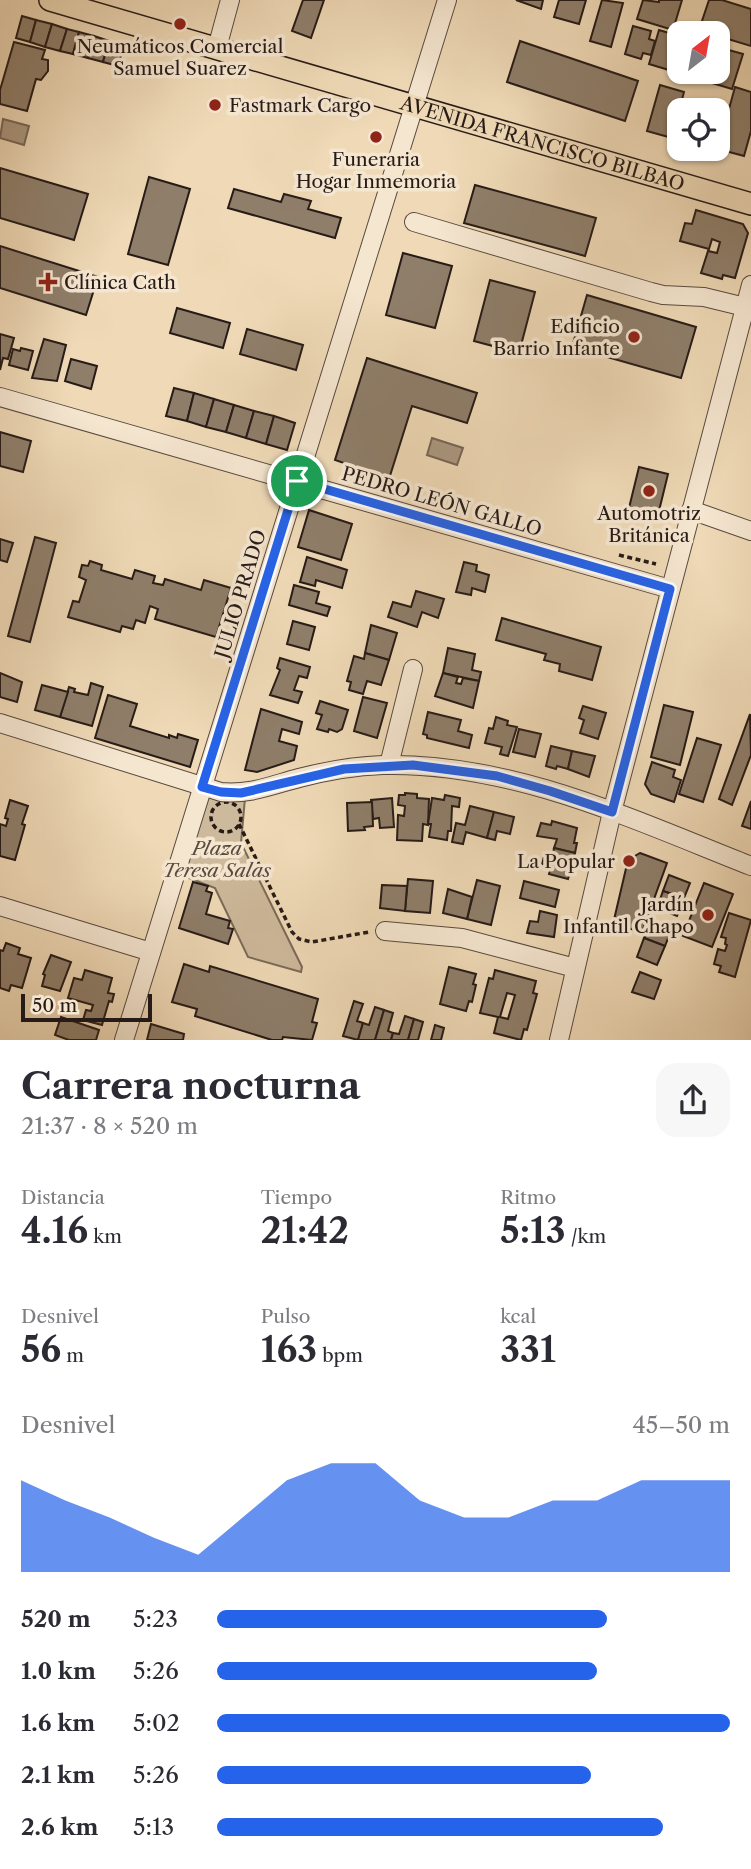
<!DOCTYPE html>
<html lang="es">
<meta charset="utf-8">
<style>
:root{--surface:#fff;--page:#f7f7f7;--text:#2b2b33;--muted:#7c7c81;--accent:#2563eb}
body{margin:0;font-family:"Libre Caslon Text",serif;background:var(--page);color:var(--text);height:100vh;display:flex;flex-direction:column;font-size:26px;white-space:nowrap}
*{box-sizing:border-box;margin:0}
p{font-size:23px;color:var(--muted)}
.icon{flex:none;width:38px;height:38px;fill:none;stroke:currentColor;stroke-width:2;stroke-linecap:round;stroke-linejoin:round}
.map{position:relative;height:1040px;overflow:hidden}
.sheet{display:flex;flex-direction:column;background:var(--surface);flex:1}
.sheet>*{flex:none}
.needle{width:46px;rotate:31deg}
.buttons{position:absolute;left:667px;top:21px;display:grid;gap:14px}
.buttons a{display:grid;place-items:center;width:63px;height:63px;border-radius:14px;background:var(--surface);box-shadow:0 2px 5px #0004;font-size:35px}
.scale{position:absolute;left:21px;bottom:18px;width:131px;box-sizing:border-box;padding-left:7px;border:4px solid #271b17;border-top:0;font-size:19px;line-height:24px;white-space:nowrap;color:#271b17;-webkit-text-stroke:5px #f5e6d0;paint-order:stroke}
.pin{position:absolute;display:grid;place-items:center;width:60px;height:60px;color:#fff;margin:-30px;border:4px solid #fff;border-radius:50%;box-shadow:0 2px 7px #0007}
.round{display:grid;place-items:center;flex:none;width:74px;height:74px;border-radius:21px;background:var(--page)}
.head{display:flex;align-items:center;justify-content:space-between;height:119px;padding:0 21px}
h1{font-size:38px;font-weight:800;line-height:52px}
.metrics{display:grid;grid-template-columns:repeat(3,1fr);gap:10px;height:119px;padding:7px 21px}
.metrics div{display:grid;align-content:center}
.metrics b{font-size:35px;font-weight:800}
.metrics small{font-size:19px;font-weight:400}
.metrics p{font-size:19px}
.chart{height:196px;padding:14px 21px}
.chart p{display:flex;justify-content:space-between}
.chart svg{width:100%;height:126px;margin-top:7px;fill:var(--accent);opacity:.7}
ul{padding:0 21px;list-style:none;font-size:23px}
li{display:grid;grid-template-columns:112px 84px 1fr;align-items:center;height:52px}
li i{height:18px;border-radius:9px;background:var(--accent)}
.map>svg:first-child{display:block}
.green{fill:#cdb99b;stroke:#7a6a59;stroke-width:2}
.water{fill:#ab9880;stroke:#766656;stroke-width:2}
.building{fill:#8f7e6a;stroke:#271b17;stroke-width:2;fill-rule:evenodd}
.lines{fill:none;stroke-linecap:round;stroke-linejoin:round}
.minor-casing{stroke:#594a3f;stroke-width:20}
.major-casing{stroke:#271b17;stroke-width:24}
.path{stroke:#271b17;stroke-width:3.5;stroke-dasharray:5 3.5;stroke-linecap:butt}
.minor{stroke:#f5e6d0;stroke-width:18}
.major{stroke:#efd9b6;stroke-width:21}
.route-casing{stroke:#fff;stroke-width:14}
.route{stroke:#2563eb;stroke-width:9}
.poi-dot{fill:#8f2418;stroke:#f5e6d0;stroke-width:2.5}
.labels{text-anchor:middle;stroke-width:7;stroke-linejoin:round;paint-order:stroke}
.poi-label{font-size:19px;fill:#271b17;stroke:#f5e6d0}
.street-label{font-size:19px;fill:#271b17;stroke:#f5e6d0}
.park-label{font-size:19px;font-style:italic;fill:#594a3f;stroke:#f5e6d0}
</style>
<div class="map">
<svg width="751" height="1040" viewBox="0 0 751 1040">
<rect width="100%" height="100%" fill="#efd9b6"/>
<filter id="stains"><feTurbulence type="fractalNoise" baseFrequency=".00286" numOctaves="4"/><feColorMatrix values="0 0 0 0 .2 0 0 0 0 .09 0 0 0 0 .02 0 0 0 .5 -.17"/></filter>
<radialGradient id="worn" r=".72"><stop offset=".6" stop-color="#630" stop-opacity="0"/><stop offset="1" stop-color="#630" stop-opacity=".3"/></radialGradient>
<path class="green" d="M209,795L245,798L241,843L302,967L301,972L248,957L215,888L181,875Z"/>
<g class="water">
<path d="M3,119L29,126L24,145L0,138Z"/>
<path d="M432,438L463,448L457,465L427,455Z"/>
</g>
<g class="building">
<path d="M303,0H324L311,38L292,31Z"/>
<path d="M516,0H543L541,9Z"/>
<path d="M559,0H586L579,24L554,17Z"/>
<path d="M602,0L623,3L611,47L590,41Z"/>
<path d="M643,0L659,2V0H682L673,30L637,19Z"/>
<path d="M709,0H722L751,9V46L718,36V33L699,30Z"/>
<path d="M22,16L36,20L30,42L16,38Z"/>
<path d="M36,20L52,24L45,47L30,42Z"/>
<path d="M52,24L67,29L60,51L45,47Z"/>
<path d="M633,26L651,31L649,39L655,41L651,55L643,53L641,59L625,54Z"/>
<path d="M67,29L79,32L73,54L60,51Z"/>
<path d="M659,30L679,36V72H718V47L743,54L732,89L649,64Z"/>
<path d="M79,32L94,36L88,58L73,54Z"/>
<path d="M94,36L109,41L103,62L88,58Z"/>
<path d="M109,41L124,45L118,66L103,62Z"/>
<path d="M520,41L638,81L625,121L507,82Z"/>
<path d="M14,42L45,50L42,59L48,60V71L41,80L36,79L27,111L0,104V90Z"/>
<path d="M660,85L684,92L672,138L647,131Z"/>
<path d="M735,87L751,92V131L744,156L718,149Z"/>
<path d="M0,168L88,194L74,240L0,218Z"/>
<path d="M149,177L190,189L168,265L128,254Z"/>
<path d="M475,185L596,218L585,256L464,223Z"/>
<path d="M234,189L281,202L284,194L311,201L308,209L341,218L335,238L228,208Z"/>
<path d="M696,210L743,224L748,233L735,278L723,275L722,279L701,273L708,251L717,253L720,242L712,239L709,249L680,241L685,223L692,224Z"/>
<path d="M0,246L98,277L86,315L0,288Z"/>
<path d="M403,253L452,266L435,328L386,315Z"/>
<path d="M490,280L535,292L519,353L474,341Z"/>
<path d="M587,295L696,327L681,378L572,347Z"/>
<path d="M177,308L230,323L223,348L170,333Z"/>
<path d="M247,329L303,345L296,370L240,354Z"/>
<path d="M0,334L14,338L8,359L3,358L0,370Z"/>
<path d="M44,339L66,345L57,381L32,378Z"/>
<path d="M21,348L33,351L28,370L9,365L13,349L20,351Z"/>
<path d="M367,358L477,393L467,423L412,406L389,479L335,460Z"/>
<path d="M71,359L97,366L91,389L65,381Z"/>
<path d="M174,388L194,393L187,421L166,416Z"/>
<path d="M194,393L214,399L206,427L187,421Z"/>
<path d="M214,399L234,405L226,432L206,427Z"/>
<path d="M234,405L254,411L246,438L226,432Z"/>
<path d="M254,411L274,416L266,444L246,438Z"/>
<path d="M274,416L295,423L287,450L266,444Z"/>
<path d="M0,432L31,441L23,472L0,466Z"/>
<path d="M639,467L668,474L658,515L629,508Z"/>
<path d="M309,510L352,524L341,560L298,547Z"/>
<path d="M35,537L56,543L30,642L8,636Z"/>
<path d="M0,539L13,543L7,562L0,560Z"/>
<path d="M307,557L347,570L342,588L316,580L315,586L300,582Z"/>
<path d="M90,561L102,565L101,570L132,579L135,570L155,576L153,583L163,585L165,579L201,590L204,580L231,588L216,637L155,619L158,609L150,606L145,623L136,620L133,629L122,626L120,632L68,617L73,601L79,602L86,580L79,577L82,565L88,566Z"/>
<path d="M464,562L477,565L476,571L489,575L485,592L472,588L471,595L456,592Z"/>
<path d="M294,585L319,592L316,603L330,607L327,616L289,605Z"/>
<path d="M416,591L444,599L438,618L422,612L417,627L388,617L393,602L411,607Z"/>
<path d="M502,618L601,647L592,680L559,671L560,664L544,660L546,654L496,640Z"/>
<path d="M293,621L315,627L309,650L287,644Z"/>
<path d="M371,625L397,633L389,660L365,653Z"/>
<path d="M448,648L475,654L472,670L481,672L479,681L443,673Z"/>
<path d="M365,653L389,660L381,685L367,681L363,694L349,690L351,682L347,681L354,656L364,659Z"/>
<path d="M280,658L310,667L307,678L299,676L294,690L302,692L298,703L270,695L280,670L277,668Z"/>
<path d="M0,673L22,682L17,702L0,697Z"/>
<path d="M443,673L458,677L456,683L461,684L463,678L479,681L473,708L435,696Z"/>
<path d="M91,683L103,687L92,726L60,717L69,687L75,689L74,692L88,695Z"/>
<path d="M42,685L68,692L60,717L35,710Z"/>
<path d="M108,695L137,704L130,726L169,738V735L177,738L178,734L198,740L190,767L95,738Z"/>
<path d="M363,697L387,703L377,738L354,731Z"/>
<path d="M320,701L348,710L342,729L337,732L329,729L328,732L317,729L322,715L316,713Z"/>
<path d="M664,705L693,712L680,765L651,757Z"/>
<path d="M583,706L606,713L598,739L580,733L584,720L579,718Z"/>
<path d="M261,709L302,722L299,734L282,729L279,741L297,746L294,760L257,772L245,770Z"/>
<path d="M428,712L461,720L458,731L472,735L469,748L427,738V735L423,734Z"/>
<path d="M750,714L751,755L732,805L719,799Z"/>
<path d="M496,717L508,721L507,725L517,727L508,756L500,754L502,747L485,743L489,728L493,729Z"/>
<path d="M519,729L541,734L535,757L513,752Z"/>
<path d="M697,738L721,745L703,802L679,794Z"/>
<path d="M551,746L572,751L568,769L557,766L556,769L546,766Z"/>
<path d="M572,751L595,756L589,777L568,769Z"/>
<path d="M652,762L675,770L673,777L681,780L674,802L651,794L645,784Z"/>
<path d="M405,793L417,794V798L429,799L428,825L423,824L422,841L397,840L398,815L404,816L405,806L398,805L399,795H405Z"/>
<path d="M445,795L460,798L459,807L452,806L451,831H448L447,840L429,837L431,824H428L432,798L444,800Z"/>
<path d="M392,798L394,827L380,828L379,818L373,819L371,800Z"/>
<path d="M10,800L28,806L22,824L25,825L15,860L0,856V824L6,826L8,819L5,818Z"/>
<path d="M751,801V829L742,826Z"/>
<path d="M372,802L373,826L364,827L365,830L348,831L347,803Z"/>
<path d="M470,806L494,812L487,838L466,832L463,844L452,842L456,823L465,825Z"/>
<path d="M494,812L514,817L510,834L497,831L495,840L487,838Z"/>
<path d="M552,821L577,828L574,843H577L575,853L554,848L557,839L537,836L541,823L551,825Z"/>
<path d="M554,848L575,853L568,879L549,874L551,867L542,865L545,852L553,854Z"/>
<path d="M640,853L667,863L642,932L613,924L628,860Z"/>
<path d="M669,875L690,883L684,898L663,891Z"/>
<path d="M408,879L433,881L430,913L405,911Z"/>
<path d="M477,880L500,886L491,925L467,919Z"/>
<path d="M524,881L559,890L555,907L520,898Z"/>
<path d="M193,882L208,886L206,891L212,893L206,914L230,921L228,928L233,929L228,944L179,928Z"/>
<path d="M704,883L733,894L712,947L683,936Z"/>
<path d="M382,885L407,886L405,911L380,908Z"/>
<path d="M448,889L472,897L467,919L443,913Z"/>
<path d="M663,891L684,898L677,916L657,908Z"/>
<path d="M540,911L557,915L554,937L527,933L530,921L538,922Z"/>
<path d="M729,913L751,920L735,977L719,972L721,966L714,964L718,949L725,951L727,945L725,944L726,938L721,937Z"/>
<path d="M652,920L672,928L665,946L644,938Z"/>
<path d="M644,938L665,946L657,965L637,957Z"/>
<path d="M6,943L20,948L18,954L31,958L22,988L11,985L9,991L0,988V950L3,951Z"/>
<path d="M51,955L71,962L60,991L42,986L45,975L43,974Z"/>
<path d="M184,964L209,972L210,966L318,999L312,1022L317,1023L312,1040L283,1037L282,1040H272L195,1016L197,1009L172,1002Z"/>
<path d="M449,967L476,974L473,984L476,985L472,1002L469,1001L466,1011L440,1004Z"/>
<path d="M85,970L112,978L108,993L114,994L112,1002L109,1001L102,1025L83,1020L86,1010L91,1011L93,1005L68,998L74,978L82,980Z"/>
<path d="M495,970L536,981L533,993L537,994L527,1030L524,1029L521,1040L494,1033L498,1017L480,1013L489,978L493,979ZM507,993L515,995L508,1019L500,1017Z"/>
<path d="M640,972L661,980L654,999L632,992Z"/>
<path d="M354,1001L363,1004L357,1021L363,1023L358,1040L343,1036Z"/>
<path d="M375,1007L384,1010L375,1040H358L363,1023L369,1025Z"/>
<path d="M384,1010L393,1013L388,1031L393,1033L391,1040H375Z"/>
<path d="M405,1016L414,1019L408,1040H391L393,1033L399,1034Z"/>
<path d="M61,1017L99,1030L96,1040H69L55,1035Z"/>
<path d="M414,1019L423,1022L418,1040H408Z"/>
<path d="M151,1024L184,1034L183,1040H147Z"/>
<path d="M435,1025L444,1028L441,1040H431Z"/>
</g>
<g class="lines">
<g class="minor-casing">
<g id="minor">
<path d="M217,48L230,0"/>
<path d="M414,222L651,292L663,295L704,297L745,307"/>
<path d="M0,397L670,589"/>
<path d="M691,510L751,531"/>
<path d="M0,723L221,792C249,795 272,785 299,778C326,771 355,766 383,765C512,762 634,820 751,866"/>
<path d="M389,765L413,669"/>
<path d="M0,906L151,952"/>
<path d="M385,931L462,938L575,968"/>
<path d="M124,1040L447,0"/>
<path d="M559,1040L612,812L751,285"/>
</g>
</g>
<g class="major-casing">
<g id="major">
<path id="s1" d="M50,0L751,204"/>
</g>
</g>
<g class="path">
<path d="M619,555L656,564"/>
<circle cx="226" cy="817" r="15"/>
<path d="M239,824L292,932L299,939L312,942L369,932"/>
</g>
<use href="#minor" class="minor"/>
<use href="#major" class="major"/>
</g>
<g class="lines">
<g class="route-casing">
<path id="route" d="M297,481L670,589L612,812L550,791L497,776L413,765L344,769L241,793L221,792L202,787Z"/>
</g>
<use href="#route" class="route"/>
</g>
<g class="poi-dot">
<circle cx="180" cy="24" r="7"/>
<circle cx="215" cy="105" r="7"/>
<circle cx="376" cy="137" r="7"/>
<path d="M44.5 271.5h7v7h7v7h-7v7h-7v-7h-7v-7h7z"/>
<circle cx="634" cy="337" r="7"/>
<circle cx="649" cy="491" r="7"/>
<circle cx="629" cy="861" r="7"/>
<circle cx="708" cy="915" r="7"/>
</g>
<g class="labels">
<g class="poi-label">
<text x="180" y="53">Neumáticos Comercial<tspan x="180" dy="22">Samuel Suarez</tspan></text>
<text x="229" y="112" text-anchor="start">Fastmark Cargo</text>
<text x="376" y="166">Funeraria<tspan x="376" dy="22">Hogar Inmemoria</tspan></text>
<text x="64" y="289" text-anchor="start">Clínica Cath</text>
<text x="620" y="333" text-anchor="end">Edificio<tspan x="620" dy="22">Barrio Infante</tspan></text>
<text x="649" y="520">Automotriz<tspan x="649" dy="22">Británica</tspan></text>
<text x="615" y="868" text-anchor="end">La Popular</text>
<text x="694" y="911" text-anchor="end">Jardín<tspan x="694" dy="22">Infantil Chapo</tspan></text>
</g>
<g class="street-label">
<text dy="7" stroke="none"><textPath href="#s1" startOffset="513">AVENIDA FRANCISCO BILBAO</textPath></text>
<text transform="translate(442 501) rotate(16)" y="7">PEDRO LEÓN GALLO</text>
<text transform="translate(240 594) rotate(-73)" y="7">JULIO PRADO</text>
</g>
<g class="park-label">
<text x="217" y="855">Plaza<tspan x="217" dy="22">Teresa Salas</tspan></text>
</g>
</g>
<rect width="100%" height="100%" filter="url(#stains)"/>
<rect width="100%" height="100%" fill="url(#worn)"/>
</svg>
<div class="buttons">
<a><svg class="needle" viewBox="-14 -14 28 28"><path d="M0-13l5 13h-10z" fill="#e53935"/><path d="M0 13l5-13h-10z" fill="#7c7c81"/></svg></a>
<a><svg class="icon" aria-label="locate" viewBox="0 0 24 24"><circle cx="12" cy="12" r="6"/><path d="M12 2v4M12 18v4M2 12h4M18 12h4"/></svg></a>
</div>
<div class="scale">50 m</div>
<div class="pin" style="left:297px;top:481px;background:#1e9e55"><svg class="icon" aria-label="arrive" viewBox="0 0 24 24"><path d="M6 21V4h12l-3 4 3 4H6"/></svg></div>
</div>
<section class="sheet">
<div class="head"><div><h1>Carrera nocturna</h1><p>21:37 · 8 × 520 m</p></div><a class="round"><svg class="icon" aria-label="share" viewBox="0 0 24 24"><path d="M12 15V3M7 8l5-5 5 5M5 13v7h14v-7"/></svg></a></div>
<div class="metrics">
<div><p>Distancia</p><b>4.16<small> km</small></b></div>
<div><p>Tiempo</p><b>21:42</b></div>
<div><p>Ritmo</p><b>5:13<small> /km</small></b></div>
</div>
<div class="metrics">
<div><p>Desnivel</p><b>56<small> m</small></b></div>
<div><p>Pulso</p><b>163<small> bpm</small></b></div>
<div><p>kcal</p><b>331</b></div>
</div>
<div class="chart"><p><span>Desnivel</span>45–50 m</p>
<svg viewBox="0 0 160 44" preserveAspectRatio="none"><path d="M0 44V12L10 19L20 25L30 32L40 38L50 25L60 12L70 6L80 6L90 19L100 25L110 25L120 19L130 19L140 12L150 12L160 12V44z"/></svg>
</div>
<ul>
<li><b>520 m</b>5:23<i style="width:76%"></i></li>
<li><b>1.0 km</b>5:26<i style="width:74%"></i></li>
<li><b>1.6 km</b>5:02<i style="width:100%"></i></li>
<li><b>2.1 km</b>5:26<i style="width:73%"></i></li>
<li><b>2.6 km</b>5:13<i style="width:87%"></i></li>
</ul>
</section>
